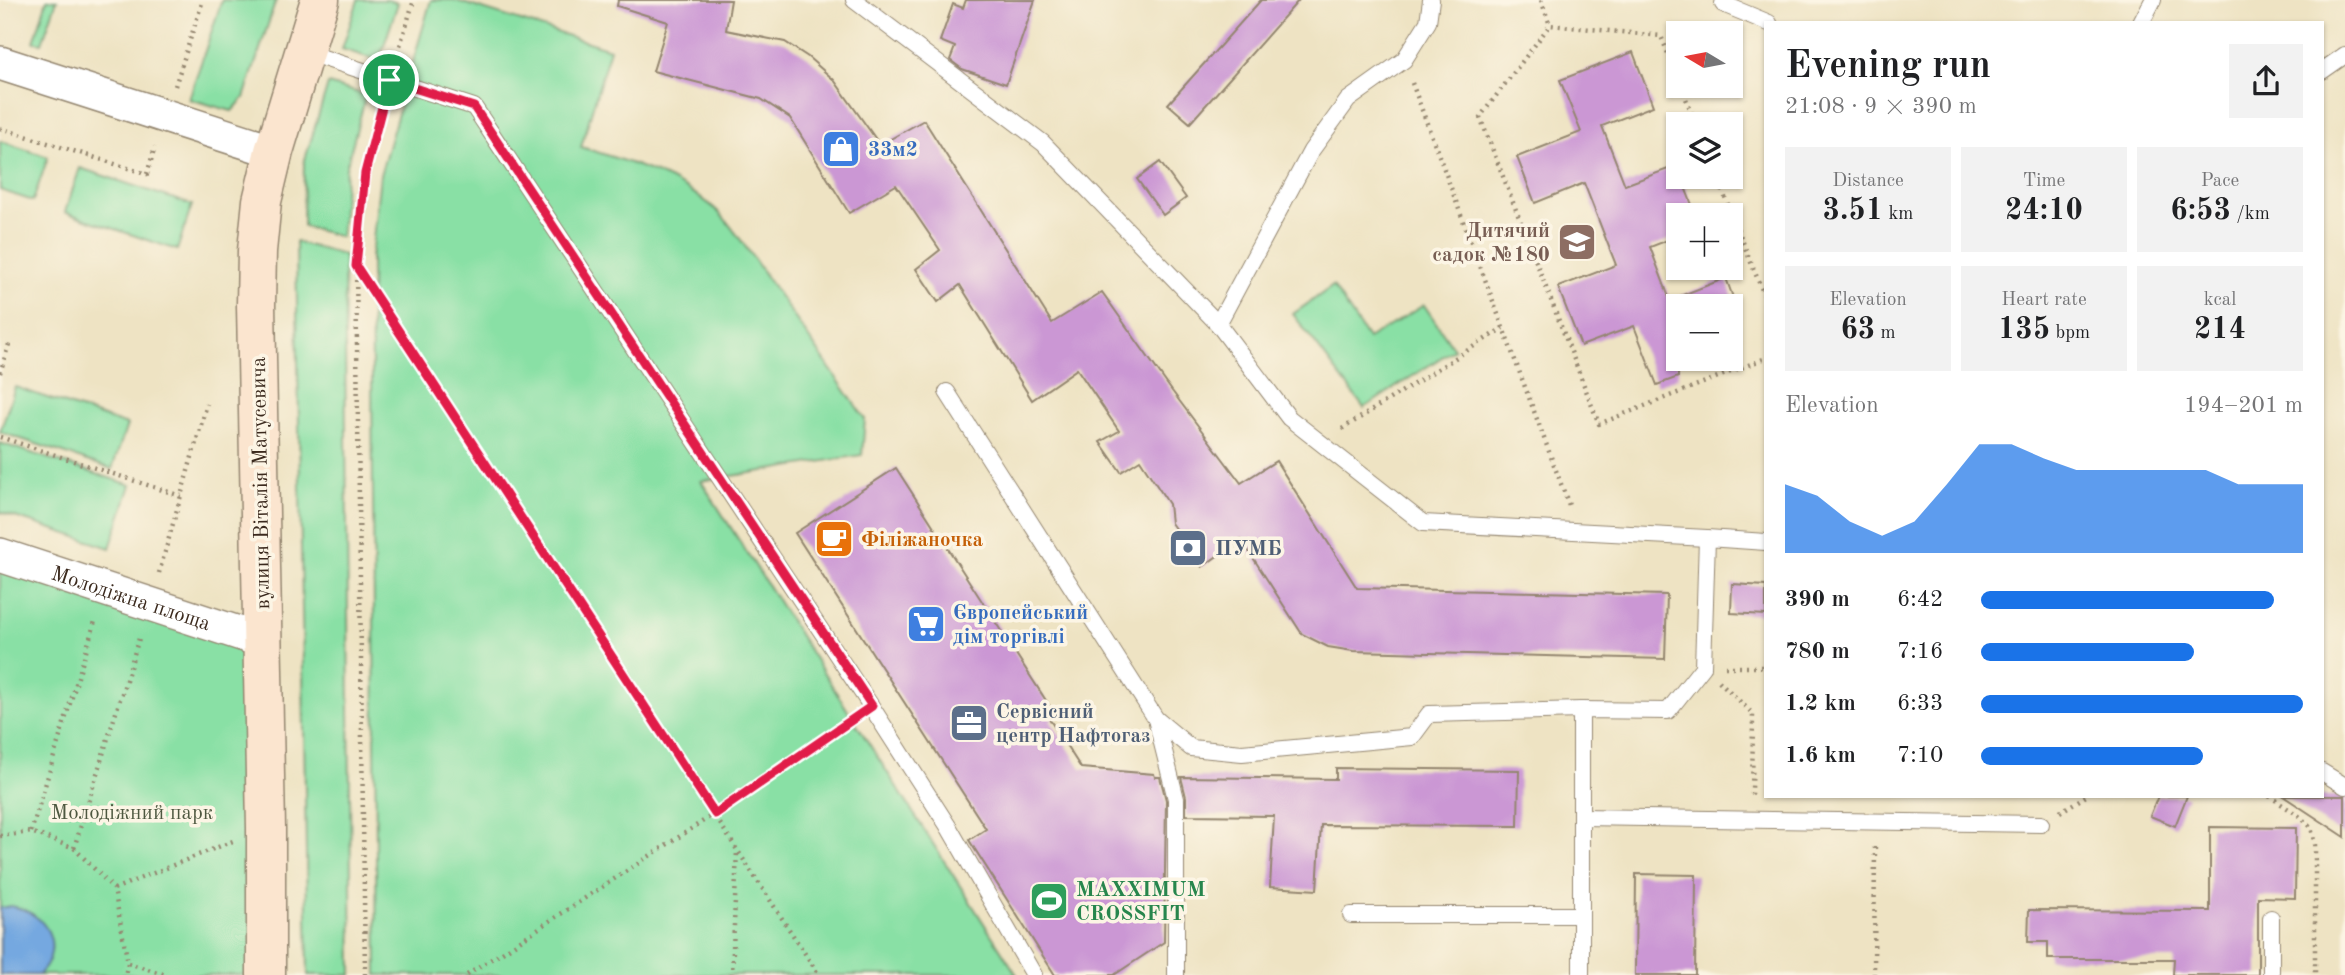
<!DOCTYPE html>
<meta charset="utf-8">
<style>
:root{--surface:#fff;--page:#f2f2f2;--text:#202124;--muted:#757577;--accent:#1a73e8}
body{margin:0;font-family:"Old Standard TT",serif;background:var(--page);color:var(--text);height:100vh;display:flex;flex-direction:column;font-size:26px;white-space:nowrap}
*{box-sizing:border-box;margin:0}
p{font-size:23px;color:var(--muted)}
.icon{flex:none;width:38px;height:38px;fill:none;stroke:currentColor;stroke-width:2;stroke-linecap:round;stroke-linejoin:round}
.map{position:relative;flex:1;overflow:hidden}
.side{position:absolute;left:1764px;top:21px;width:560px;height:777px;display:flex;flex-direction:column;background:var(--surface);border-radius:0px;box-shadow:0 2px 5px #0004}
.side>*{flex:none}
.needle{width:46px;rotate:280deg}
.buttons{position:absolute;left:1666px;top:21px;display:grid;gap:14px}
.buttons a{display:grid;place-items:center;width:77px;height:77px;border-radius:0px;background:var(--surface);box-shadow:0 2px 5px #0004;font-size:35px}
.pin{position:absolute;display:grid;place-items:center;width:60px;height:60px;color:#fff;margin:-30px;border:4px solid #fff;border-radius:50%;box-shadow:0 2px 7px #0007}
.round{display:grid;place-items:center;flex:none;width:74px;height:74px;border-radius:0px;background:var(--page)}
.overview{display:flex;align-items:center;justify-content:space-between;height:119px;padding:0 21px}
h1{font-size:38px;font-weight:800;line-height:52px}
.figures{display:grid;grid-template-columns:repeat(3,1fr);gap:10px;height:119px;padding:7px 21px}
.figures div{display:grid;align-content:center;border-radius:0px;background:var(--page);text-align:center}
.figures b{font-size:30px;font-weight:800}
.figures small{font-size:19px;font-weight:400}
.figures p{font-size:19px}
.chart{height:196px;padding:14px 21px}
.chart p{display:flex;justify-content:space-between}
.chart svg{width:100%;height:126px;margin-top:7px;fill:var(--accent);opacity:.7}
ul{padding:0 21px;list-style:none;font-size:23px}
li{display:grid;grid-template-columns:112px 84px 1fr;align-items:center;height:52px}
li i{height:18px;border-radius:9px;background:var(--accent)}
.map>svg:first-child{display:block}
.green{fill:#89e0a5;stroke:#628562;stroke-width:2}
.water{fill:#74a8e0;stroke:#58697f;stroke-width:2}
.building{fill:#cb97d4}
.lines{fill:none;stroke-linecap:round;stroke-linejoin:round}
.lane-casing{stroke:#948670;stroke-width:18}
.street-casing{stroke:#948670;stroke-width:36}
.secondary-casing{stroke:#948670;stroke-width:41}
.path{stroke:#948670;stroke-width:4.5;stroke-dasharray:2 5;stroke-linecap:butt}
.lane{stroke:#fff;stroke-width:16}
.street{stroke:#fff;stroke-width:33}
.secondary{stroke:#fbe5cf;stroke-width:38}
.route-casing{stroke:#fff;stroke-width:14}
.route{stroke:#e11d48;stroke-width:9}
.labels{text-anchor:middle;stroke-width:7;stroke-linejoin:round;paint-order:stroke}
.shop-label{font-size:21px;font-weight:bold;fill:#366cbe;stroke:#fcf5e5;text-anchor:start}
.education-label{font-size:21px;font-weight:bold;fill:#785e54;stroke:#fcf5e5;text-anchor:end}
.street-label{font-size:21px;fill:#3b2a1e;stroke:#fcf5e5}
.food-label{font-size:21px;font-weight:bold;fill:#c56008;stroke:#fcf5e5;text-anchor:start}
.service-label{font-size:21px;font-weight:bold;fill:#4e5e75;stroke:#fcf5e5;text-anchor:start}
.park-label{font-size:21px;fill:#4e5840;stroke:#fcf5e5}
.leisure-label{font-size:21px;font-weight:bold;fill:#27864d;stroke:#fcf5e5;text-anchor:start}
</style>
<div class="map">
<svg width="2345" height="975" viewBox="0 0 2345 975">
<rect width="100%" height="100%" fill="#fcf5e5"/>
<filter id="ink" filterUnits="userSpaceOnUse"><feTurbulence type="fractalNoise" baseFrequency=".0143" numOctaves="2"/><feDisplacementMap in="SourceGraphic" scale="14" xChannelSelector="R" yChannelSelector="G"/><feConvolveMatrix kernelMatrix="1 2 1 2 8 2 1 2 1" color-interpolation-filters="sRGB"/></filter>
<filter id="wash" filterUnits="userSpaceOnUse"><feTurbulence type="fractalNoise" baseFrequency=".00686" numOctaves="4" result="noise"/><feDisplacementMap in="SourceGraphic" scale="28" xChannelSelector="R" yChannelSelector="G"/><feGaussianBlur stdDeviation="1.57" result="paint"/><feColorMatrix in="noise" values="0 0 0 0 0 0 0 0 0 0 0 0 0 0 0 0 0 1.4 0 .05"/><feComposite in="paint" operator="in"/></filter>
<g filter="url(#wash)">
<rect width="100%" height="100%" fill="#eee3c3"/>
<g class="green">
<path d="M47,0H57L42,43L34,42Z"/>
<path d="M222,0H276L244,98L232,111L189,99Z"/>
<path d="M358,0H387L398,3L379,61L342,49Z"/>
<path d="M431,0H454L610,49L581,147C628,162 674,175 713,207C723,215 730,226 738,236L865,419L862,455L701,481L1017,975H377L371,258L380,175Z"/>
<path d="M328,84L366,95L346,168L341,237L303,226L304,163Z"/>
<path d="M0,141L48,157L33,201L0,190Z"/>
<path d="M80,168L192,205L177,250L65,212Z"/>
<path d="M296,242L344,255L352,975H308Z"/>
<path d="M1333,286L1368,339L1424,305L1454,349L1364,408L1293,314Z"/>
<path d="M15,387L127,425L112,469L0,432Z"/>
<path d="M0,443L131,485L110,548L0,512Z"/>
<path d="M0,555L263,641L266,975H0Z"/>
</g>
<path class="water" d="M11,906C46,912 66,946 39,975H0V908Z"/>
<g id="blocks">
<g class="building">
<path d="M618,0H731L726,30L785,42L808,57L834,80L880,145L924,120L1052,323L1102,292L1172,391L1241,483L1276,461L1357,588L1667,595L1665,659L1353,651L1328,647L1302,634L1241,539L1202,567L1171,523L1169,504L1140,460L1121,472L1100,442L1119,431L1077,369L1032,400L960,285L938,302L916,269L940,250L896,185L849,213L790,118L761,99L653,71L668,22L617,6Z"/>
<path d="M966,0H1035L1006,84L962,69L950,60L955,47L940,41L953,4L963,8Z"/>
<path d="M1261,0H1299L1190,123L1168,104Z"/>
<path d="M1633,52L1653,106L1602,126L1625,185L1676,166L1678,177H1681L1696,215H1678V236L1650,247L1670,300L1726,278L1736,306H1678V377L1657,385L1634,326L1581,346L1558,287L1616,265L1584,183L1535,203L1517,157L1581,132L1560,80Z"/>
<path d="M1160,162L1186,198L1163,215L1137,179Z"/>
<path d="M896,468L1056,716L1050,720L1081,768L1154,774L1155,777H1160L1166,800L1164,942L1114,975H1055L969,840L986,829L795,533Z"/>
<path d="M1732,584L1766,586V615L1731,613Z"/>
<path d="M1336,768L1519,770L1518,826L1321,825L1317,890L1270,887L1274,816L1186,815V797L1181,777L1336,779Z"/>
<path d="M2158,796H2187L2175,826L2150,816Z"/>
<path d="M2283,796H2345V837Z"/>
<path d="M2210,827L2296,828L2295,898L2258,897V975H2173L2174,959H2048V942H2028L2029,910L2210,911Z"/>
<path d="M1636,874L1696,875L1695,975H1635Z"/>
</g>
</g>
</g>
<g filter="url(#ink)">
<use href="#blocks" fill-opacity="0" stroke="#948670" stroke-width="2"/>
<g class="lines">
<g class="lane-casing">
<g id="lane">
<path d="M854,0L1043,143L1218,324L1289,418L1423,523L1707,538"/>
<path d="M1724,0L1723,4L1769,23"/>
<path d="M2141,23L2153,0"/>
<path d="M305,52L474,107L871,706L948,826L1034,975"/>
<path d="M2322,71L2345,55"/>
<path d="M1218,324L1311,151L1348,100L1404,60L1428,22L1431,0"/>
<path d="M947,392L1156,719L1191,748L1242,753L1412,737L1429,714L1581,710L1668,711L1703,667L1707,538L1766,542"/>
<path d="M1581,710V975"/>
<path d="M1156,719L1176,799V975"/>
<path d="M2322,772L2345,786"/>
<path d="M1581,817L2041,824"/>
<path d="M1351,915H1581"/>
<path d="M2271,975V918"/>
</g>
</g>
<g class="street-casing">
<g id="street">
<path d="M0,63L274,151"/>
<path id="s1" d="M0,555L263,641"/>
</g>
</g>
<g class="secondary-casing">
<path id="secondary" d="M266,975V828L256,305L257,251L262,201L274,151L320,0"/>
</g>
<g class="path">
<path d="M1541,0L1550,25"/>
<path d="M396,59L414,0"/>
<path d="M1678,79L1661,36L1550,25L1480,117L1599,424L1766,358"/>
<path d="M1412,83L1570,508"/>
<path d="M175,86L203,0"/>
<path d="M1681,86L1696,124"/>
<path d="M0,128L147,174L155,147"/>
<path d="M1717,177L1766,300"/>
<path d="M356,267L819,975"/>
<path d="M0,373L9,344"/>
<path d="M1342,429L1503,328"/>
<path d="M0,437L181,496"/>
<path d="M159,573L207,404"/>
<path d="M1725,667H1766"/>
<path d="M1719,681L1753,714L1752,798"/>
<path d="M2269,796L2298,815L2311,827L2315,845V975"/>
<path d="M2060,812L2086,796"/>
<path d="M31,832L96,618"/>
<path d="M0,836L31,832L74,848L114,889L128,963L125,975"/>
<path d="M74,848L140,635"/>
<path d="M114,889L233,841"/>
<path d="M128,963L167,975"/>
<path d="M365,975L356,266L365,173L383,101"/>
<path d="M467,975L714,814L852,720"/>
<path d="M732,975L737,850"/>
<path d="M1874,975L1875,843"/>
</g>
<use href="#lane" class="lane"/>
<use href="#street" class="street"/>
<use href="#secondary" class="secondary"/>
</g>
</g>
<g class="lines" filter="url(#ink)">
<g class="route-casing">
<path id="route" d="M389,80L474,107L872,706L715,814L356,266L365,173Z"/>
</g>
<use href="#route" class="route"/>
</g>
<defs>
<g id="shop-square" transform="scale(2.0125)"><rect x="-9" y="-9" width="18" height="18" rx="4" fill="#3f7fe0" stroke="#fcf5e5"/><path d="M-5-2.5h2.3a2.7 3.5 0 0 1 5.4 0H5L5.5 6h-11ZM-1.5-2.5h3a1.5 2.3 0 0 0-3 0Z" fill="#fff"/></g>
<g id="school-square" transform="scale(2.0125)"><rect x="-9" y="-9" width="18" height="18" rx="4" fill="#8d6e63" stroke="#fcf5e5"/><path d="M0-5L7-2L0 1L-7-2ZM-4 1L0 2.5L4 1V4Q0 6-4 4Z" fill="#fff"/></g>
<g id="cafe-square" transform="scale(2.0125)"><rect x="-9" y="-9" width="18" height="18" rx="4" fill="#e8710a" stroke="#fcf5e5"/><path d="M-5.5-4.5H6V0H3Q3 3.5 0 3.5H-2.5Q-5.5 3.5-5.5 0ZM3-3.2v2h1.7v-2ZM-6 4.5H4V6H-6Z" fill="#fff"/></g>
<g id="bank-square" transform="scale(2.0125)"><rect x="-9" y="-9" width="18" height="18" rx="4" fill="#5c6f8a" stroke="#fcf5e5"/><path d="M-6-4H6V4H-6ZM0-2.3a2.3 2.3 0 1 0 0 4.6a2.3 2.3 0 1 0 0-4.6Z" fill="#fff"/></g>
<g id="supermarket-square" transform="scale(2.0125)"><rect x="-9" y="-9" width="18" height="18" rx="4" fill="#3f7fe0" stroke="#fcf5e5"/><path d="M-6-5.5h2.5l.6 2H6L4.5 2H-2.5L-4.4-4H-6ZM-1.5 3.2a1.3 1.3 0 1 0 .1 0ZM3 3.2a1.3 1.3 0 1 0 .1 0Z" fill="#fff"/></g>
<g id="office-square" transform="scale(2.0125)"><rect x="-9" y="-9" width="18" height="18" rx="4" fill="#5c6f8a" stroke="#fcf5e5"/><path d="M-6-3h4V-5.5h4V-3h4V5H-6ZM-1-4.5V-3h2v-1.5ZM-6 0V1H6V0Z" fill="#fff"/></g>
<g id="stadium-square" transform="scale(2.0125)"><rect x="-9" y="-9" width="18" height="18" rx="4" fill="#2e9e5b" stroke="#fcf5e5"/><path d="M0-5a6.5 5 0 1 0 0 10a6.5 5 0 1 0 0-10ZM-3.5-1.8h7v3.6h-7Z" fill="#fff"/></g>
</defs>
<g fill-rule="evenodd">
<use href="#shop-square" x="841" y="149"/>
<use href="#school-square" x="1577" y="242"/>
<use href="#cafe-square" x="834" y="539"/>
<use href="#bank-square" x="1188" y="548"/>
<use href="#supermarket-square" x="926" y="624"/>
<use href="#office-square" x="969" y="723"/>
<use href="#stadium-square" x="1049" y="901"/>
</g>
<g class="labels">
<g class="shop-label">
<text x="868" y="156">33м2</text>
<text x="953" y="619">Європейський<tspan x="953" dy="24">дім торгівлі</tspan></text>
</g>
<g class="education-label">
<text x="1550" y="237">Дитячий<tspan x="1550" dy="24">садок №180</tspan></text>
</g>
<g class="street-label">
<text transform="translate(260 483) rotate(-91)" y="7">вулиця Віталія Матусевича</text>
<text dy="7" stroke="none"><textPath href="#s1" startOffset="138">Молодіжна площа</textPath></text>
</g>
<g class="food-label">
<text x="861" y="546">Філіжаночка</text>
</g>
<g class="service-label">
<text x="1215" y="555">ПУМБ</text>
<text x="996" y="718">Сервісний<tspan x="996" dy="24">центр Нафтогаз</tspan></text>
</g>
<g class="park-label">
<text x="132" y="819">Молодіжний парк</text>
</g>
<g class="leisure-label">
<text x="1076" y="896">MAXXIMUM<tspan x="1076" dy="24">CROSSFIT</tspan></text>
</g>
</g>
</svg>
<div class="buttons">
<a><svg class="needle" viewBox="-14 -14 28 28"><path d="M0-13l5 13h-10z" fill="#e53935"/><path d="M0 13l5-13h-10z" fill="#757577"/></svg></a>
<a><svg class="icon" aria-label="layers" viewBox="0 0 24 24"><path d="M12 4l9 5-9 5-9-5zM3 14l9 5 9-5"/></svg></a>
<a>+</a>
<a>−</a>
</div>
<div class="pin" style="left:389px;top:80px;background:#1e9e55"><svg class="icon" aria-label="arrive" viewBox="0 0 24 24"><path d="M6 21V4h12l-3 4 3 4H6"/></svg></div>
<section class="side">
<div class="overview"><div><h1>Evening run</h1><p>21:08 · 9 × 390 m</p></div><a class="round"><svg class="icon" aria-label="share" viewBox="0 0 24 24"><path d="M12 15V3M7 8l5-5 5 5M5 13v7h14v-7"/></svg></a></div>
<div class="figures">
<div><p>Distance</p><b>3.51<small> km</small></b></div>
<div><p>Time</p><b>24:10</b></div>
<div><p>Pace</p><b>6:53<small> /km</small></b></div>
</div>
<div class="figures">
<div><p>Elevation</p><b>63<small> m</small></b></div>
<div><p>Heart rate</p><b>135<small> bpm</small></b></div>
<div><p>kcal</p><b>214</b></div>
</div>
<div class="chart"><p><span>Elevation</span>194–201 m</p>
<svg viewBox="0 0 160 44" preserveAspectRatio="none"><path d="M0 44V20L10 24L20 33L30 38L40 33L50 20L60 6L70 6L80 11L90 15L100 15L110 15L120 15L130 15L140 20L150 20L160 20V44z"/></svg>
</div>
<ul>
<li><b>390 m</b>6:42<i style="width:91%"></i></li>
<li><b>780 m</b>7:16<i style="width:66%"></i></li>
<li><b>1.2 km</b>6:33<i style="width:100%"></i></li>
<li><b>1.6 km</b>7:10<i style="width:69%"></i></li>
</ul>
</section>
</div>
